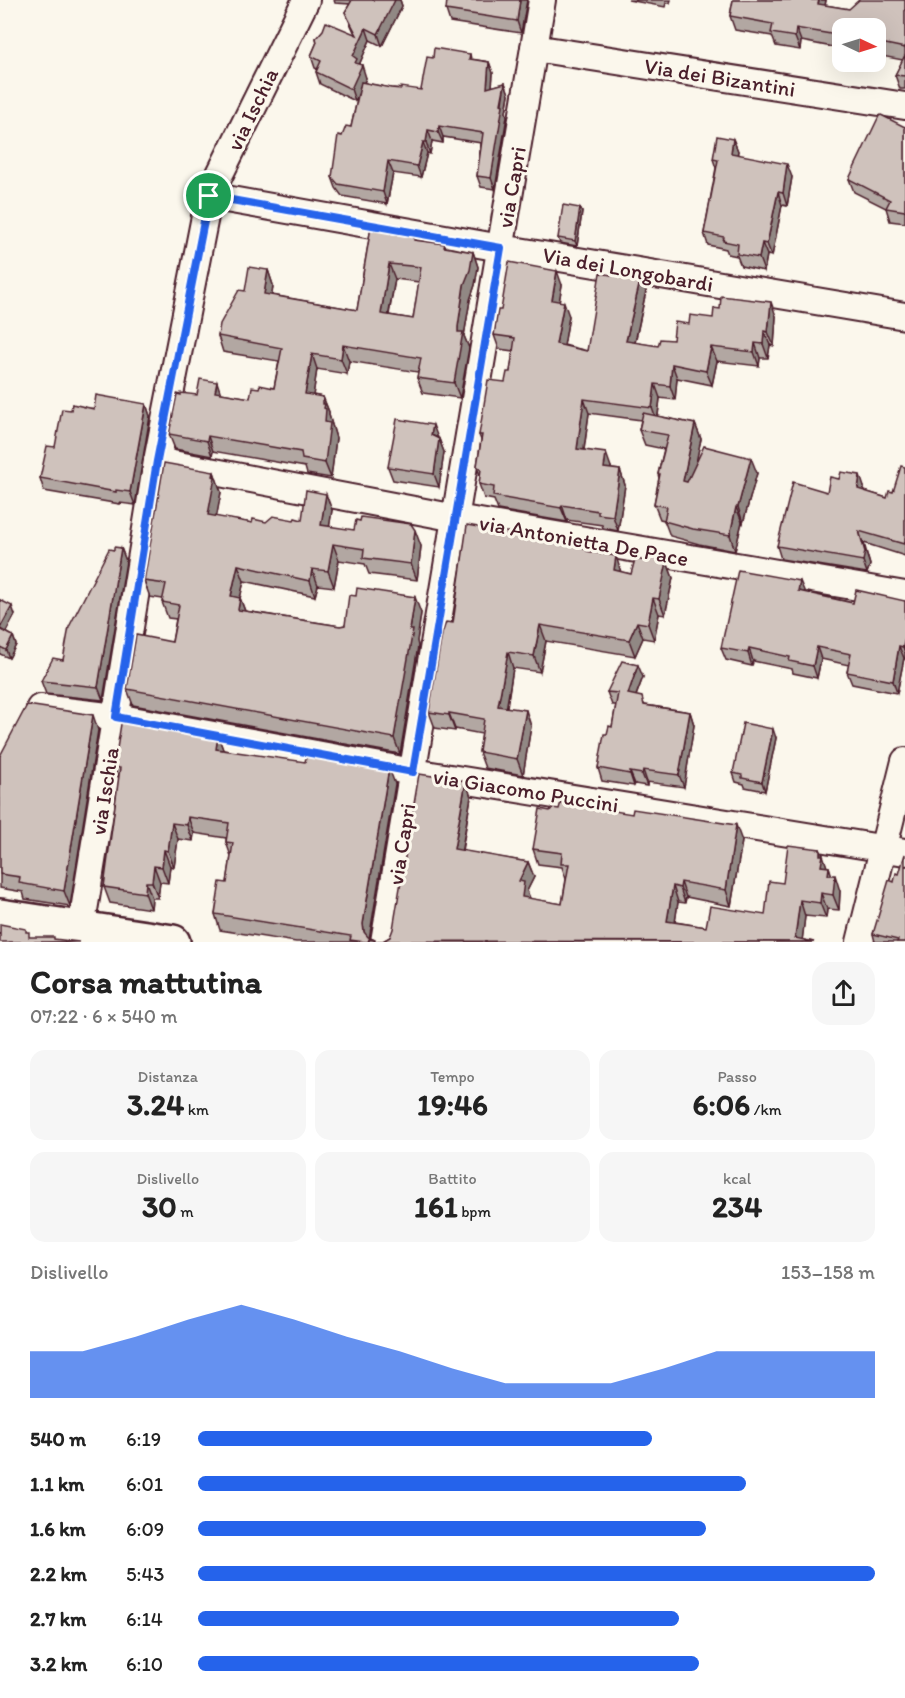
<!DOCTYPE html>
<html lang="it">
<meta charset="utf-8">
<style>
:root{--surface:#fff;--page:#f6f6f6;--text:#222;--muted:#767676;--accent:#2563eb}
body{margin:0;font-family:Itim,sans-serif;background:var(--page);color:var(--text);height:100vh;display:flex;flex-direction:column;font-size:22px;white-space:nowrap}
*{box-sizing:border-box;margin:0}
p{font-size:20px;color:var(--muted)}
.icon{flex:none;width:33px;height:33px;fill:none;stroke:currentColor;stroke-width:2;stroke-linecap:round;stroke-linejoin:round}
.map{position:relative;height:942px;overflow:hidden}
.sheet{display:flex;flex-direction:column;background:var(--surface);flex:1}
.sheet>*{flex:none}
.needle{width:39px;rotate:94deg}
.fabs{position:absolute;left:832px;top:18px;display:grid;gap:12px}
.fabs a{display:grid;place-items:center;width:54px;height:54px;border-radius:12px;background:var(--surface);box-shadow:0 6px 24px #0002;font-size:30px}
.pin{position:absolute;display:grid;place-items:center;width:51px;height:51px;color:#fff;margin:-26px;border:3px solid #fff;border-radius:50%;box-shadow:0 2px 6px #0007}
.round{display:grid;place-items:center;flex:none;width:63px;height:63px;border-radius:18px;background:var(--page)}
.summary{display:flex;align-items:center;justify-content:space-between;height:102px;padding:0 30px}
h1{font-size:33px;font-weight:700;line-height:45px}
.metrics{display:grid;grid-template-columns:repeat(3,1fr);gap:9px;height:102px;padding:6px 30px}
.metrics div{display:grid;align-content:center;border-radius:15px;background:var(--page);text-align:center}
.metrics b{font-size:30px;font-weight:700}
.metrics small{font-size:16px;font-weight:400}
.metrics p{font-size:16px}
.chart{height:168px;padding:12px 30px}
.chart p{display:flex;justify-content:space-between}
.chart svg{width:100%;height:108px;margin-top:6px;fill:var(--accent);opacity:.7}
ul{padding:0 30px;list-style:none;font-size:20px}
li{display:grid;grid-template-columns:96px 72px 1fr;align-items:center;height:45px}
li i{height:15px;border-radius:8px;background:var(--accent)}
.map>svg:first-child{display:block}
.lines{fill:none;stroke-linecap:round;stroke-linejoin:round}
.minor-casing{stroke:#4a1f2b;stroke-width:30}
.major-casing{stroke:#4a1f2b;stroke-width:38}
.minor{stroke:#fbf7ec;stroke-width:26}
.major{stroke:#fbf7ec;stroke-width:33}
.wall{fill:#b2a7a2;stroke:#4a1f2b;stroke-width:1.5;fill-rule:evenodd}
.shaded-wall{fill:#918884;stroke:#4a1f2b;stroke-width:1.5}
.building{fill:#cfc2bc;stroke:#4a1f2b;stroke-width:1.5;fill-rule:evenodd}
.route-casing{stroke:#fff;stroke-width:12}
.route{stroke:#2563eb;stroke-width:8}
.labels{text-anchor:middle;stroke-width:6;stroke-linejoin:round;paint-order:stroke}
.street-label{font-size:22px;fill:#4a1f2b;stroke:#fbf7ec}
</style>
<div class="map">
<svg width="905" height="942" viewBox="0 0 905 942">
<rect width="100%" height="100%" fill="#fbf7ec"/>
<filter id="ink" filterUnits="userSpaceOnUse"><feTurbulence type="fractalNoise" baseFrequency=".0167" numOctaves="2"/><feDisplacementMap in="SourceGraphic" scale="12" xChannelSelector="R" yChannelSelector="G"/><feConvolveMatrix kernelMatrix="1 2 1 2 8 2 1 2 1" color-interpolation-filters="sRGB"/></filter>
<g filter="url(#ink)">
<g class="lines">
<g class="minor-casing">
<g id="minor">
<path d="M534,48L905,106"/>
<path d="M209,196L501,248L905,316"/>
<path d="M157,461L456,518L905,595"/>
<path d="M40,708L116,717L413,772L905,852"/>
<path d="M81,929L157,461L209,196L306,0"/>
<path d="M384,942L542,0"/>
<path d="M860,942L905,761"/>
</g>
</g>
<g class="major-casing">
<path id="major" d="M0,916L173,942"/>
</g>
<use href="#minor" class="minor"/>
<use href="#major" class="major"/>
</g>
<g class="wall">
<path d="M334,0H400L402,6L382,46L370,40L359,65L366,78L364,83L391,88L421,90L433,58L470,54L471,59L489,62L493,73L492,87L505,83L509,94L506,112L507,116L495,189L481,187L477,176L481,143L443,137V143L432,141L430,154L427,153L421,177L393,173L387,204L342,196L336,188L332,177L342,136L351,127L358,96L355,101L320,84L316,72L317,69L315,68L311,56L317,42L316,38L355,34L345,12L350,4L335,3Z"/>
<path d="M527,0L521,33L450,22L446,10Z"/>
<path d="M628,0H671L670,3H666L665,7Z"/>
<path d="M733,0H826L825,5L849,9L905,0V89H900L895,75L903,60L876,55V28H843V49L801,41L800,50L776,46L772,36L735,30L730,16Z"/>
<path d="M905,127V223L890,221L886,208L854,192L849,179Z"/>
<path d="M733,139L738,151L737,154L792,177L787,206L782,205L772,256L767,255L764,271L741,266L737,256L728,254L726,249L708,245L704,233L716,168L713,159Z"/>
<path d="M580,208L582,212L577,246L560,243L558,238Z"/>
<path d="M371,227L417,240L445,244L446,247L473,252L478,267L475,285L470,300L464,336L469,348L460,398L423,393L417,378L418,372L349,361L347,374L317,369L313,395L323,397L329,412V415L336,438L331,478L307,474L305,467L213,451L212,456L175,449L169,434L197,395L221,393L250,398L259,388H274L279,361L223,352L218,336L245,291L268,270L273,285L272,295L357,310ZM395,279L419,282L413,319L389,315Z"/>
<path d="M611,275L641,277L646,291L635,343L658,346L673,340L689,324L713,318L776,316L774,346L770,345L768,358H760L759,366L717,361L712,385L677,378L675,400L660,398L658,416L695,424L701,439L695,464L757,473L743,523L742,522L735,551L699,544L670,536L664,520L660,519L654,504L659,478L658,474L664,449L645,445L639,430L641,420L589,413L584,450L611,467V469L620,470L625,485L618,531L603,528L602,525L567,520V522L498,510L494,500L484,498L479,484L480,476L477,466L481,440L479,435L510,372L513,351L499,349L494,335L501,310L562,285L559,301L569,316L564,345L587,351Z"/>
<path d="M146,404L150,416L135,505L120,503V504L44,491L40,478L55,447L71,410Z"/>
<path d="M438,439H439L444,452L439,487L393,480L388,467Z"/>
<path d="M905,467V556L864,543L870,565L867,573L781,559L777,546L827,492L864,487V491L887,498L893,492Z"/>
<path d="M214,472L221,492L216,517L252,523L302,520L332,510L329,527L421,546L417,580L369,574L365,564L339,560L334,587L318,585L315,596L244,581L240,598L245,611L340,626L421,613L417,641L418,646L400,754L133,705L127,689L172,642L176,619L168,618L162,602L163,599L150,597L144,581Z"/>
<path d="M121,548L126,561L103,700L46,694L41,681L63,660L114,550Z"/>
<path d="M586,549L588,551L621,572L631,574L646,561L665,557L673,578L665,615L659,614L654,640L643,638L635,656L546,641L540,672L513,668L507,707L531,726L523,775L485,768L479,752L482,734L455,729V731L435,728L429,712L453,623Z"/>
<path d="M805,592L853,603L905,601V659L904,658L897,693L852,684L847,672L849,665L821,659L817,678L793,673L792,669L753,661L752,666L726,660L721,648Z"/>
<path d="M0,600L15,615L6,632L13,636L16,645L9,658L0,654Z"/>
<path d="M643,677L636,696L645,705L690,712L694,725L684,787L647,782V786L635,784L634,786L602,781L598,768L607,734L612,727L616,705H612L607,692Z"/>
<path d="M98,730L70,906L25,899L23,892L0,888V756Z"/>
<path d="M218,736L223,750L395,784L369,938L375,940V942H296L220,930L215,914L227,883L231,856L226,842V838L194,833L193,841L178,839L174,867L170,866L168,883L160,882L158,898H152L151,909L110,903L104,887L119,779L114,767Z"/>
<path d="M776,738L765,791L745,787L744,784L736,782L733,773Z"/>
<path d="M471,797L462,851L528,862L534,877L527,891L530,899L562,904L566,879L562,867L538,864L533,849L742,841L731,906L686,897L685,903L678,902L675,922L706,927L765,915L783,883L820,849L827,867H829L831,875L840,891L839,910L827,909L826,918L805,916L802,940L814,942H377L383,941L390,937Z"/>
<path d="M894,882L905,942H875L873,934Z"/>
</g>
<g class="shaded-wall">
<path d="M393,0H400L402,6L382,46L378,34Z"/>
<path d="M520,0H527L521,33L517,21Z"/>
<path d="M819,0H826L823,17L818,4Z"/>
<path d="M366,28L370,40L359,65H362L366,78L355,101L351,89L353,56Z"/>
<path d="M796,28L801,41L800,50L795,37Z"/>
<path d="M489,62L493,73L491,99L487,88Z"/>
<path d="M505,83L509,94L506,112L507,116L495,189L491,178Z"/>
<path d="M439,126L443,137V143L438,132Z"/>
<path d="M428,130L432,141L430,154L426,142Z"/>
<path d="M733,139L738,151L735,166L731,153Z"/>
<path d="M423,142L427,153L421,177L417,166Z"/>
<path d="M388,161L393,173L387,204L383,192Z"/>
<path d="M787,164L792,177L787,206L783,193Z"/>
<path d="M778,192L782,205L772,256L767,244Z"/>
<path d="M580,208L582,212L577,246L575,241Z"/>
<path d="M762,243L767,255L764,271L759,258Z"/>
<path d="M473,252L478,267L475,285L470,300L464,336L469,348L460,398L454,383L458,327L464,285Z"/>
<path d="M389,264L395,279L386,329L381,314Z"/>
<path d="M268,270L273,285L270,309L264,294Z"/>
<path d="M557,271L562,285L557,314L552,300Z"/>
<path d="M641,277L646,291L632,356L626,341Z"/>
<path d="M564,302L569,316L562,358L556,344Z"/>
<path d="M771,302L776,316L774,346L768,332Z"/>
<path d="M764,331L770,345L768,358L763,344Z"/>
<path d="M755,343L760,358L759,366L754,352Z"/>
<path d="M343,345L349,361L347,374L341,359Z"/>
<path d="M711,347L717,361L712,385L706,371Z"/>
<path d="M312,354L317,369L311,409L305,394Z"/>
<path d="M672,364L677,378L675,400L670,386Z"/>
<path d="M217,382L222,397L215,392Z"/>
<path d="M655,384L660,398L657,422L652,408Z"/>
<path d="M323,397L329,412V415L336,438L331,478L325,463V422L323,404Z"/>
<path d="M584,399L589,413L582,463L577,449Z"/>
<path d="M146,404L150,416L135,505L130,492Z"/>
<path d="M695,424L701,439L689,496L683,481Z"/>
<path d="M433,425L438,438L431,435Z"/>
<path d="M208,436L213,451L212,456L207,441Z"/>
<path d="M439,439L444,452L439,487L434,474Z"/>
<path d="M606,453L611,467L609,482L604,468Z"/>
<path d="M751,458L757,473L743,523L738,507Z"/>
<path d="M620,470L625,485L618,531L613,516Z"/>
<path d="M214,472L221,492L214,531L208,515Z"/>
<path d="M860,475L864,487L862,502L858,489Z"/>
<path d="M326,494L332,510L327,541L321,525Z"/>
<path d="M562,505L567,520V522L561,508Z"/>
<path d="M736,507L742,522L735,551L730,535Z"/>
<path d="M415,530L421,546L417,580L411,564Z"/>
<path d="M859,531L870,565L867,573L863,561Z"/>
<path d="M333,544L339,560L334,587L328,571Z"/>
<path d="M121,548L126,561L103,700L98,687Z"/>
<path d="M616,556L621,572L614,570Z"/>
<path d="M665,557L673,578L665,615L659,599Z"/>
<path d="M238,565L244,581L237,612L231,596Z"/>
<path d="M312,569L318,585L315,596L310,581Z"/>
<path d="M800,581L805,593L798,591Z"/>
<path d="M415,597L421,613L417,641L418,646L400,754L394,738Z"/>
<path d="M240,598L246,614L238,610Z"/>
<path d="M653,598L659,614L654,640L648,624Z"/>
<path d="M12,606L15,615L3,637L0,628Z"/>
<path d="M637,622L643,638L635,656L629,640Z"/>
<path d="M540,625L546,641L540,672L534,656Z"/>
<path d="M13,636L16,645L9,658L6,650Z"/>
<path d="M905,637V653L903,647Z"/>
<path d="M899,646L904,658L897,693L893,681Z"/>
<path d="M817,647L821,659L817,678L813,666Z"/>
<path d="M749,648L753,661L752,666L748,653Z"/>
<path d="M508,652L513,668L504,722L498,706Z"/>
<path d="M638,665L643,677L632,706L628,694Z"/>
<path d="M526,710L531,726L523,775L517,759Z"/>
<path d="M690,712L694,725L684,787L679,775Z"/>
<path d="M449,713L455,729V731L449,715Z"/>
<path d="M93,715L98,730L70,906L64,891Z"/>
<path d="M773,729L776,738L765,791L762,782Z"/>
<path d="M218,736L224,752L216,749Z"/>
<path d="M389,768L395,784L369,939V942H368L364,932L363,924Z"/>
<path d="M643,770L647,782V786L642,774Z"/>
<path d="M630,772L635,784L634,786L630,774Z"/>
<path d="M466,781L471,797L459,865L454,849Z"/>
<path d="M188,817L194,833L193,841L187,825Z"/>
<path d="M172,823L178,839L174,867L168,851Z"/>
<path d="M736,825L742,841L731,906L726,890Z"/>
<path d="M820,849L823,855L828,870L821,866L820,855Z"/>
<path d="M164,850L170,866L168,883L162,867Z"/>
<path d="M528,862L534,877L527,891L530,898L527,913L522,897L519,881Z"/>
<path d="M154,866L160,882L158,898L152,882Z"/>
<path d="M829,867L834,882L835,875L840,891L839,910L833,895L828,875Z"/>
<path d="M146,882L152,898L151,909L145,893Z"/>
<path d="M681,882L686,897L685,903L680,888Z"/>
<path d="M673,886L678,902L673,936L667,921Z"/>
<path d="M821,893L827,909L826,918L820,903Z"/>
<path d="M800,900L805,916L802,942L795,938Z"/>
</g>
<g class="building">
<path d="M352,0H395L378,34L366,28L353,56L357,59L355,63L362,65L351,89L316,72L321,61L311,56L317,42L316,38L323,30L326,22L357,35L345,12Z"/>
<path d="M447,0H520L517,21L446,10Z"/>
<path d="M733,0H819L818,4L849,9L859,0H905V48L876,42V28H843V36L796,28L795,37L771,33L773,24L730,16Z"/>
<path d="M434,48L470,54L469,59L489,62L487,88L505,83L501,104L503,105L491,178L477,176L483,133L439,126L438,132L428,130L426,142H423L417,166L388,161L383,192L338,184L332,177L338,135L342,136L346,126L351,127L361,82L391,88L401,89V87L421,90L427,57L433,58Z"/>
<path d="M905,55V76L895,75Z"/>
<path d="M881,115L905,127V211L886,208L890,200L849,179L879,116Z"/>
<path d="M717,136L733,139L731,153L787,164L783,193L778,192L767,244L762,243L759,258L737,254L738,244L723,241L724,237L704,233L718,160L713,159Z"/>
<path d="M563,205L580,208L575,241L558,238Z"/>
<path d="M371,227L414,234V240L445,244L444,247L473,252L470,270L464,285L458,327V332H463L454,383L417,378L421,358L343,345L341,359L312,354L305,394L323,397V404H325L324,408L326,409L325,422L330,423L325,463L302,459L301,452L208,436L207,441L169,434L177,394L181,395V393L197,395L200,379L217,382L215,392L250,398L252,387L259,388L260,385L274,388L282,348L218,336L220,324L239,290L245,291L249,267L268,270L264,294L357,310ZM389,264L421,267L413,319L381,314Z"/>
<path d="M509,262L557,271L552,300L564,302L556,344L587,351L600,273L611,275L614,273L641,277L626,341L658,346L660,339L673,340L675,322L689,324L690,315L713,318L714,308L720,309L721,296L771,302L768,332L764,331L763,344L755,343L754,352L711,347L706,371L672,364L670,386L655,384L652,408L584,399L577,449L606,453L604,468L620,470L613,516L598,514V511L562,505L561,508L493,496L494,487L479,484L481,469L477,466L482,435H479L488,380L505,382L507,372H510L515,338L494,335L498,310H501Z"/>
<path d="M96,395L146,404L130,492L116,490V492L40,478L47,446L55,447L62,409L71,410L72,404L94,409Z"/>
<path d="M643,413L695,424L683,481L687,482L704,446L751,458L738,507H736L730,535L693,529L664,521L667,507L654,504L660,474H658L668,435L639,430Z"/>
<path d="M397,419L433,425L431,435L439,439L434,474L388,467Z"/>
<path d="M164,463L214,472L213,476L215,477L208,515L252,523L253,519L266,522L273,516L294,520L295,518L302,520L306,490L326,494L321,525L354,530L356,520L360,521L361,517L411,524L415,530L411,564L363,558L364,549L333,544L328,571L312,569L310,581L238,565L231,596L240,598L238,610L340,626L345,625L349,595L356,596L357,588L415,597L410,630H413L394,738L127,689L136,635L172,642L179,605L162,602L166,584L144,581Z"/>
<path d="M901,466L905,467V541L904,544L859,531L865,552L863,561L777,546L793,482L827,492L830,477L839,479L841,472L860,475L858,489L887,498L889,491L893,492Z"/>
<path d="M467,525L585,546L584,549H587V551L616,556L614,570L631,574L635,559L646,561L648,554L665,557L664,561L667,562L659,599L653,598L648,624L637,622L629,640L540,625L534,656L508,652L498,706L526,710L517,759L479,752L484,719L449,713V715L429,712L442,634L446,622L453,623Z"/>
<path d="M114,547L121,548L98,687L41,681L53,658L63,660L69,627L109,549L114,550Z"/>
<path d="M738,570L800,581L798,591L853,603L856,590L905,601V637L903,647L899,646L893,681L847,672L851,654L817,647L813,666L789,661L790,657L749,648L748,653L721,648Z"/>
<path d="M0,600L12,606L0,628Z"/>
<path d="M0,629L13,636L6,650L0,647Z"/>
<path d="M622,661L638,665L628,694L642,697L644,705L690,712L679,775L643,770L642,774L630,772V774L598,768L604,734H607L609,726L612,727L618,693L607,692Z"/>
<path d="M27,705L93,715L64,891L19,883L20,877L0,874V756Z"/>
<path d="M122,718L218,736L216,749L305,762L307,753L389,768L363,924L364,932L368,937L375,940L369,939L368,942H365L350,940L351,936L215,914L220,882L227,883L233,843L226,842L229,823L188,817L187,825L172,823L168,851L164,850L162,867L154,866L152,882H146L145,893L104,887L120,768L114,767Z"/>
<path d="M743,723L773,729L762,782L742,778V775L733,773Z"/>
<path d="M419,774L466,781L454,849L528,862L519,881L524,882L522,897L562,904L569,864H561L562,853L533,849L540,809L550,811L552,808L559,809L561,802L632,814L633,809L736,825L726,890L681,882L680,888L673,886L667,921L706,927L710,906L765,915L769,881L783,883L788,845L820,849V855H823L821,866L829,867L828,875H835L833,895L821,893L820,903L800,900L795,938L814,942L377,941H383L390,937L393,929Z"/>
<path d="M905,854V942H897L898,940L873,934L889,880L894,882L896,873L899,874Z"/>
<path d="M0,924L26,929V932H29V937H54V939L79,942H0Z"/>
</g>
</g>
<g class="lines" filter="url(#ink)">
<g class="route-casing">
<path id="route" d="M209,196L501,248L413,772L116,717L157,461Z"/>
</g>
<use href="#route" class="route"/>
</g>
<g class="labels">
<g class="street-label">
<text transform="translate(720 77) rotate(9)" y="8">Via dei Bizantini</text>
<text transform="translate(252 109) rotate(-64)" y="8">via Ischia</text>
<text transform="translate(511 187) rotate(-80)" y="8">via Capri</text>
<text transform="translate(628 269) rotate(10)" y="8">Via dei Longobardi</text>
<text transform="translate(584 540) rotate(10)" y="8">via Antonietta De Pace</text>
<text transform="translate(526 790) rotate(9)" y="8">via Giacomo Puccini</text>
<text transform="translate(104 791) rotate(-81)" y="8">via Ischia</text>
<text transform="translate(401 844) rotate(-81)" y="8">via Capri</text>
</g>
</g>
</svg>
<div class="fabs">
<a><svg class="needle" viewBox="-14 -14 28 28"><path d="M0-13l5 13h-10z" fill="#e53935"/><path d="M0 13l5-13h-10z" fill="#767676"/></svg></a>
</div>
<div class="pin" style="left:209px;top:196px;background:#1e9e55"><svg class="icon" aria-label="arrive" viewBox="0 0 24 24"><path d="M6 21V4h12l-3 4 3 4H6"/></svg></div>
</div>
<section class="sheet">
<div class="summary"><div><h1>Corsa mattutina</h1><p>07:22 · 6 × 540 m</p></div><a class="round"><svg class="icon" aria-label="share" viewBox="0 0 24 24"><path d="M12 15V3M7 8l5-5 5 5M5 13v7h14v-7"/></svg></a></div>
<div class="metrics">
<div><p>Distanza</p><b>3.24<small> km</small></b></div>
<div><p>Tempo</p><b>19:46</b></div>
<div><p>Passo</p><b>6:06<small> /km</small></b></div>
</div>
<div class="metrics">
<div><p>Dislivello</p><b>30<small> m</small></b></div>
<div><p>Battito</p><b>161<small> bpm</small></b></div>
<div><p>kcal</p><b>234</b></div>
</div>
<div class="chart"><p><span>Dislivello</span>153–158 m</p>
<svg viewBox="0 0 160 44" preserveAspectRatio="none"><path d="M0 44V25L10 25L20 19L30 12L40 6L50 12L60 19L70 25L80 32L90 38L100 38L110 38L120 32L130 25L140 25L150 25L160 25V44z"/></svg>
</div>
<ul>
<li><b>540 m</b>6:19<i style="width:67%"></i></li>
<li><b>1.1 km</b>6:01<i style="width:81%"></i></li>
<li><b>1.6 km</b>6:09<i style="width:75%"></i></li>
<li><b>2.2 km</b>5:43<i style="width:100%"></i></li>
<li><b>2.7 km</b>6:14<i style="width:71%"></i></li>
<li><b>3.2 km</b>6:10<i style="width:74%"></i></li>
</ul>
</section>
